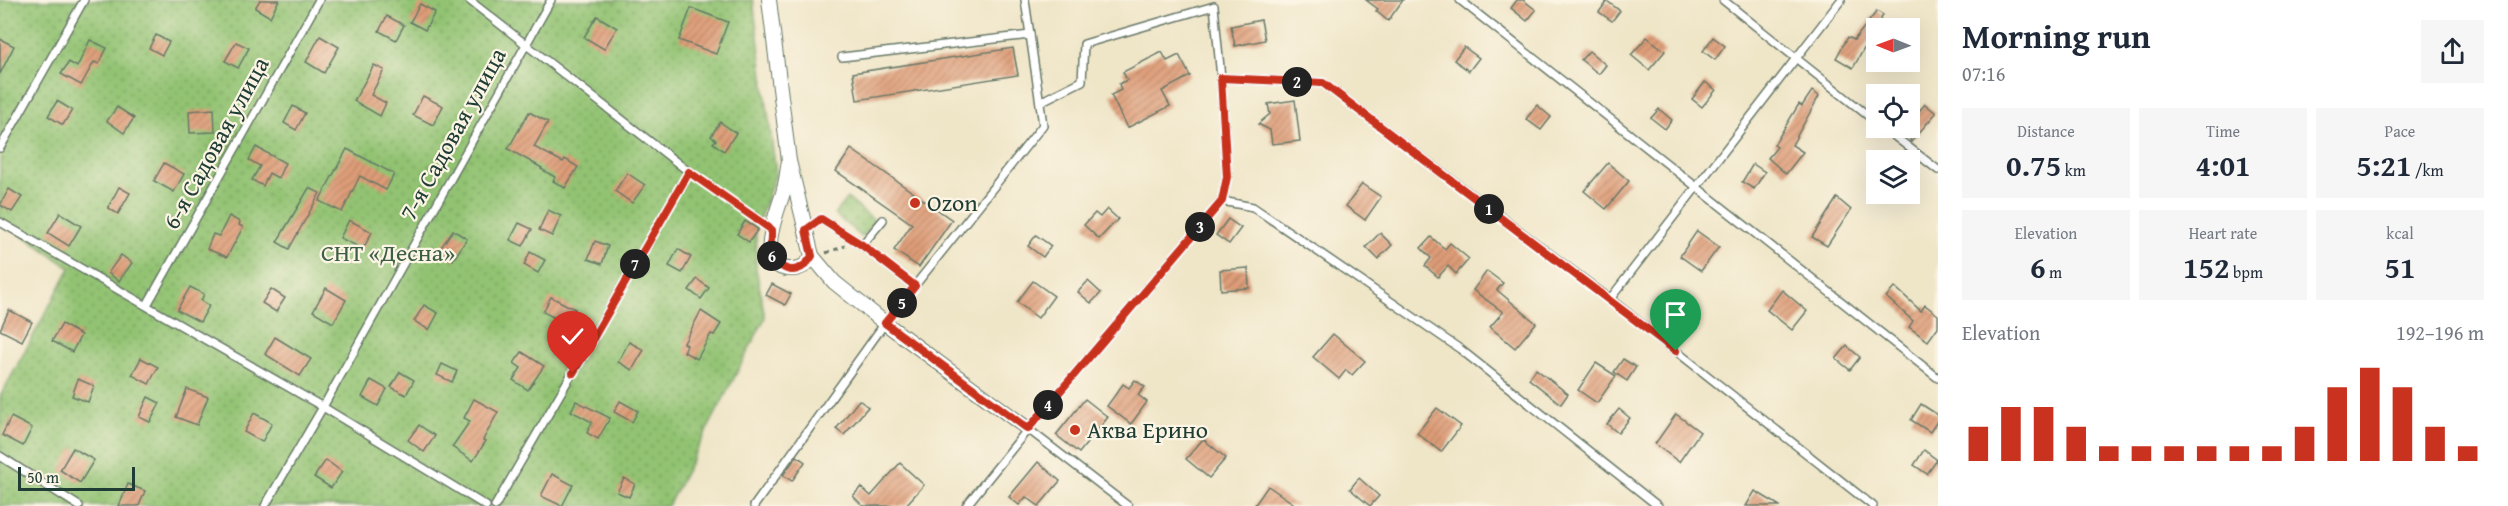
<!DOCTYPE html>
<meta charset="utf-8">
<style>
:root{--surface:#fff;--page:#f6f6f7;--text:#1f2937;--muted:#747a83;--accent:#c8321e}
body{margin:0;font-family:"Gentium Book Plus",serif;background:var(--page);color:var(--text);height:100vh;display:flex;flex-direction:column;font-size:22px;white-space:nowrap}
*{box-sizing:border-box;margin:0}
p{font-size:20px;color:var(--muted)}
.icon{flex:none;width:33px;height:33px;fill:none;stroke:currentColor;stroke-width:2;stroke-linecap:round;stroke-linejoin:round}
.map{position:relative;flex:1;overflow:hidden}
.details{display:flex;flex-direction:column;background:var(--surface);width:570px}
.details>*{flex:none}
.needle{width:39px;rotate:271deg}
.controls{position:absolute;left:1866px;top:18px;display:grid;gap:12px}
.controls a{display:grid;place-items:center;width:54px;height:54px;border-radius:0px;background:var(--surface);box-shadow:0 6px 24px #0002;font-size:30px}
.scale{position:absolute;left:18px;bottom:15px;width:117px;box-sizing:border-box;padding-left:6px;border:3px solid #1f3d34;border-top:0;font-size:16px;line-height:21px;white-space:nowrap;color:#1f3d34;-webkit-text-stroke:4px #fcf5e5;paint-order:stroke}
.pin{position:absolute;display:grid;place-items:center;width:51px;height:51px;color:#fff;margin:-62px -26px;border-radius:50% 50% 50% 0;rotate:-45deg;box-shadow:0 0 6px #0007}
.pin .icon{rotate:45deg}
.km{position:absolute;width:30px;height:30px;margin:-15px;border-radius:50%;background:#222;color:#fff;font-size:16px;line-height:30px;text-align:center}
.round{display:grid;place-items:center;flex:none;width:63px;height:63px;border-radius:0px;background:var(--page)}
.headline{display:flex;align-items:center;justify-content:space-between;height:102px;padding:0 24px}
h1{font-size:33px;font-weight:800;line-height:45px}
.stats{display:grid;grid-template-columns:repeat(3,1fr);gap:9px;height:102px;padding:6px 24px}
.stats div{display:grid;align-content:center;border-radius:0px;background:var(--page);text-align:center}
.stats b{font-size:30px;font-weight:800}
.stats small{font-size:16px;font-weight:400}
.stats p{font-size:16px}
.chart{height:168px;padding:12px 24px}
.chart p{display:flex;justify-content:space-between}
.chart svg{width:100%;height:108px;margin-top:6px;stroke:var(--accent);stroke-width:6}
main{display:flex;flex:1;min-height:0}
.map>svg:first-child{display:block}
.grass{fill:url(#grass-dots);stroke:#588053;stroke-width:1.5}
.building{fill:url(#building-hatch)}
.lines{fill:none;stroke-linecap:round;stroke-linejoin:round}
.service-casing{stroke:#687867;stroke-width:10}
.minor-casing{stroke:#687867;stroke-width:16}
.path{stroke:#687867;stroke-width:3;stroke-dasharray:4.5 4.5;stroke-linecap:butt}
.service{stroke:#fff;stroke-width:7}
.minor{stroke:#fff;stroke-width:14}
.route-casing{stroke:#fff;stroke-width:12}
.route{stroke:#c8321e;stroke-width:8}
.poi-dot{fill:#c8321e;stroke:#fcf5e5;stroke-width:2}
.labels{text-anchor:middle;stroke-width:4.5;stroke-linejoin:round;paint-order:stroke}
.street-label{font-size:24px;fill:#1f3d34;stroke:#fcf5e5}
.poi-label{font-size:24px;fill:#1f3d34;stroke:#fcf5e5;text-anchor:start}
.park-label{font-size:24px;fill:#3c5e44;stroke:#fcf5e5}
</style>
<main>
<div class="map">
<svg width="1938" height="506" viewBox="0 0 1938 506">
<defs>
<pattern id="grass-dots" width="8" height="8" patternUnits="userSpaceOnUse" patternTransform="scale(1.5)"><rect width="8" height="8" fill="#92c372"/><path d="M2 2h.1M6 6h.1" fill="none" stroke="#77a05e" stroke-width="1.8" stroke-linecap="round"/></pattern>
<pattern id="building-hatch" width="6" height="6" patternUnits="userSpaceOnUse" patternTransform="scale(1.5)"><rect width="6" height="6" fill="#df9d78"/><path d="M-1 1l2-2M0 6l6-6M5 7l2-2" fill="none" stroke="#b48163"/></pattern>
</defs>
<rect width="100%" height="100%" fill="#fcf5e5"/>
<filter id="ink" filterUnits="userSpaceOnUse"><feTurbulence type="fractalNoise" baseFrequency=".0167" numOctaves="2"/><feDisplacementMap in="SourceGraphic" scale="12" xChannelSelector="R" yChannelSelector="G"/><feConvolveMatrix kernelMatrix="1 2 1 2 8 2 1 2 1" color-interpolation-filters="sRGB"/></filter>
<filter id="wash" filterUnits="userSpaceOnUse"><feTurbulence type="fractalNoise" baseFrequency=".008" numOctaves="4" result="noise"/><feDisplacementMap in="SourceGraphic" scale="24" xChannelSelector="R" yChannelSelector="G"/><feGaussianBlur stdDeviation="1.35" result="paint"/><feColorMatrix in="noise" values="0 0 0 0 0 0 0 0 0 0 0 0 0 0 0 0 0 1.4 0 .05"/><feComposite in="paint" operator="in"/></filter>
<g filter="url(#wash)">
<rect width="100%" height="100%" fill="#efe5c7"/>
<g class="grass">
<path d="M0,0H753L776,173L756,229V268L765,318L668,506H0V397L70,268L0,219Z"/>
<path d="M847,198L875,221L862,237L834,214Z"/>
</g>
<g id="blocks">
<g class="building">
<path d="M260,0H279L270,17L255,8Z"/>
<path d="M1366,0H1403L1388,21L1376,11L1378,9Z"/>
<path d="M1517,0H1523L1536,10L1527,21L1511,8Z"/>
<path d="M1607,1L1620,11L1612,21L1599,12Z"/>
<path d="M420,4L435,12L425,30L410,22Z"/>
<path d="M691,8L728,22L716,54L679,40Z"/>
<path d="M1877,11L1883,15L1853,68L1836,58L1848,37L1854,40Z"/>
<path d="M387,16L404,25L396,40L379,31Z"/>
<path d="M597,16L617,28L604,49L584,37Z"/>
<path d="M1261,20L1265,40L1235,46L1231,26Z"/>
<path d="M156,35L169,42L162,55L149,48Z"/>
<path d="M320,36L339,47L324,73L306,62Z"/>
<path d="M1647,37L1665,51L1649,70L1631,55Z"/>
<path d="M1713,37L1725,46L1715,60L1703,51Z"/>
<path d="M0,39L14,46L0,74Z"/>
<path d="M90,40L107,48L99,64L94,62L81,85L61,74L69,62L77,67Z"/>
<path d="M236,42L249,48L238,68L225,61Z"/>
<path d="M1464,47L1479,58L1469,71L1454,60Z"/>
<path d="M1013,48L1018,75L857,100L853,73Z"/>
<path d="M1589,51L1606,65L1599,74L1581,60Z"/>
<path d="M1162,52L1167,61L1179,55L1190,76L1162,91L1170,106L1127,128L1111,95L1121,90L1119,84L1127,80L1123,72Z"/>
<path d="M374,65L384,70L371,95L386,103L380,116L354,101Z"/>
<path d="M1705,82L1716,90L1702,107L1692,99Z"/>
<path d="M1812,91L1819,96L1792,145L1803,152L1786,174L1768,158L1777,147L1774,145L1799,104L1802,106Z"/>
<path d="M423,96L443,106L433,125L413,115Z"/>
<path d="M1295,100L1300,141L1272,144L1270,130L1258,124L1270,114L1268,104Z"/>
<path d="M57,101L72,110L63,125L48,116Z"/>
<path d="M1925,104L1936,113L1911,142L1910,141V113L1915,106L1920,110Z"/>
<path d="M1537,105L1551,117L1541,130L1526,119Z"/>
<path d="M293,106L305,113L296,130L284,123Z"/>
<path d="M117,107L134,118L124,133L107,121Z"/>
<path d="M214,109L215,132L190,133L189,111Z"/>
<path d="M1659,109L1672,120L1665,129L1651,118Z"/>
<path d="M529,112L548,122L534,147L563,162L565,159L578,167L565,188L553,181L555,177L541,169L542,168L508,149Z"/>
<path d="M720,122L736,133L724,151L713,143L716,140L711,136Z"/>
<path d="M256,147L285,163L278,178L269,173L263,186L252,180L260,166L249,160Z"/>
<path d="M347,149L394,174L386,190L360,176L342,212L319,201Z"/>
<path d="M851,149L952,220L919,267L894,250L912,224L836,171Z"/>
<path d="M164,163L184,174L174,192L154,181Z"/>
<path d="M1608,163L1629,181L1606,209L1584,191Z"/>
<path d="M1753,164L1765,172L1754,189L1742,182Z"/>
<path d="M627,173L645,185L632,203L615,191Z"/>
<path d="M1362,184L1381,197L1365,220L1346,206Z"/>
<path d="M119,187L130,193L118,214L108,208Z"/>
<path d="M309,188L320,193L289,249L277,242Z"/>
<path d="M9,189L22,197L12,212L0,205Z"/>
<path d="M1837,198L1851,210L1827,246L1812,237Z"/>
<path d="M1107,209L1118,219L1099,239L1084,225L1095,213L1100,217Z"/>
<path d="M548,210L561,216L552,236L539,230Z"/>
<path d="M60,213L81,226L69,246L48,233Z"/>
<path d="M229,216L240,222L239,225L243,227L227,257L207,249L213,234L219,236Z"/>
<path d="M1228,219L1241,228L1229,244L1216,235Z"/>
<path d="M349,220L372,232L363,249L340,238Z"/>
<path d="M745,221L758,229L749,242L737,234Z"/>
<path d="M519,223L532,229L523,246L510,240Z"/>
<path d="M453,230L467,239L453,260L439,250Z"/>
<path d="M1697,231L1719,247L1701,271L1680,256Z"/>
<path d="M1380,233L1392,245L1378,259L1366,247Z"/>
<path d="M1036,235L1051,246L1043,257L1028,246Z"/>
<path d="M1431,237L1445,249L1450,243L1469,259L1456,274L1448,266L1438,277L1425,266L1431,258L1421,248Z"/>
<path d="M595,241L608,246L602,264L588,259Z"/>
<path d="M678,249L691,257L682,273L669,266Z"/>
<path d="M530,252L545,260L538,273L524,265Z"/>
<path d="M121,255L132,263L119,281L108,273Z"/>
<path d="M1248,268L1249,288L1221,290L1220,270Z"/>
<path d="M1487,271L1503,283L1497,290L1536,323L1515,348L1490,327L1503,312L1473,290Z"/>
<path d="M697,279L709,288L701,299L689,290Z"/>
<path d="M1033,281L1054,296L1038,318L1017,302Z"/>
<path d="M1088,281L1101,293L1091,303L1078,292Z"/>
<path d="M772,284L791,294L785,305L766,295Z"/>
<path d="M190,287L204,294L201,301L209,306L200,322L177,310Z"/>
<path d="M1895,287L1921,311L1925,305L1938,315V327L1928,341L1909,327L1913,321L1886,297Z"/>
<path d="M326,288L346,300L333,323L313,311Z"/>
<path d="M271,289L285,298L276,312L262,303Z"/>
<path d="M1782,290L1807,311L1792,330L1767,310Z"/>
<path d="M551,297L575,309L567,324L543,312Z"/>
<path d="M424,305L438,313L429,330L414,321Z"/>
<path d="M9,310L32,322L22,341L0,330Z"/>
<path d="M701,311L721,324L714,335L711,334L697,359L684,352L687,345L684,343Z"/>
<path d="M62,324L81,335L72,352L52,341Z"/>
<path d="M1333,334L1365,361L1352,375L1346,370L1339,379L1313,357Z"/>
<path d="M275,337L311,359L300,376L265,354Z"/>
<path d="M629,342L644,350L632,370L618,362Z"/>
<path d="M1847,346L1860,357L1850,370L1836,359Z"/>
<path d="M522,352L544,366L528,390L513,380L521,368L514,363Z"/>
<path d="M141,358L158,367L149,384L132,375Z"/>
<path d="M1623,359L1636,367L1627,381L1614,372Z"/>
<path d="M1596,363L1616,376L1597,403L1578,390Z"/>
<path d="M442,364L457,371L452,382L437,375Z"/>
<path d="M1536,369L1568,394L1561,404L1529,379Z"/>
<path d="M400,372L414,380L406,395L391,387Z"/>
<path d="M78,379L94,386L88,402L72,396Z"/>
<path d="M371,380L387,389L378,406L362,397Z"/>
<path d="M1135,380L1145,387L1138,395L1147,402L1131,424L1107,406L1123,384L1129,388Z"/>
<path d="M187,389L208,397L197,425L176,417Z"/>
<path d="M148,397L160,403L150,422L139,417Z"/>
<path d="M474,399L498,412L483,440L486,441L473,461L452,447L470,421L464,418Z"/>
<path d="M1085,399L1108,417L1079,453L1056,435Z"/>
<path d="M859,400L868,407L844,435L836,429Z"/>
<path d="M576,401L610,418L598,439L587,433L592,422L571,411Z"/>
<path d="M620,401L638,411L632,422L614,412Z"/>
<path d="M1921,404L1938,415V420L1930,432L1911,420Z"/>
<path d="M1437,408L1461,426L1441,452L1417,433Z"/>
<path d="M1619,409L1630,418L1618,433L1607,424Z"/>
<path d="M254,413L272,423L262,442L244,432Z"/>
<path d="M1676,414L1700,432L1679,462L1655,444Z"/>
<path d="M11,417L32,428L23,446L2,435Z"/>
<path d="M419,425L435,436L424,452L408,440Z"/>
<path d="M1203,439L1226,458L1209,478L1186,459Z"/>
<path d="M73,448L94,460L80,483L60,470Z"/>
<path d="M1924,450L1937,460L1927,474L1914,465Z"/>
<path d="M797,456L805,462L792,481L783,475Z"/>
<path d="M326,460L342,472L331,488L314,477Z"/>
<path d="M1038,462L1060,481L1039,506L1026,497L1019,505L1009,497Z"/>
<path d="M900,463L924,485L905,506H863L853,496L861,487L871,496Z"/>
<path d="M552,474L573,485L562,506L541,496Z"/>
<path d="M624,478L635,484L629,497L617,492Z"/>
<path d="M1359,478L1379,496L1370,506L1350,489Z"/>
<path d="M128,484L145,491L139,506H119Z"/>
<path d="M1268,486L1297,506H1254Z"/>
<path d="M1755,491L1780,506H1746Z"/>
</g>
</g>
</g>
<g filter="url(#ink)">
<use href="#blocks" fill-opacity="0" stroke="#687867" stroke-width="1.5"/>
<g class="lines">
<g class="service-casing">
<g id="service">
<path d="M469,0L689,172L772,230"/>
<path d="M1460,0L1938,378"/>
<path d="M1723,0L1876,122"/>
<path d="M842,57L1030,35"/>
<path d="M1221,78L1323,83L1610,299L1873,506"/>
<path d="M1884,128L1938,170"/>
<path d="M0,148L84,0"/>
<path d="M1222,201L1253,207L1460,349L1658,506"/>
<path d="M0,222L323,407L486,506"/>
<path d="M806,230L821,219L862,245L883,220"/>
<path d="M862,245L915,286"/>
<path d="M1610,299L1841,0"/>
<path d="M147,305L319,0"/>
<path d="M1028,429L1128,506"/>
<path d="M0,456L79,506"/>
<path d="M265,506L323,407L551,0"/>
<path d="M495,506L689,172"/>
<path d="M754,506L885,323L1043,125L1025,0"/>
<path d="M966,506L1028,429L1222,201L1227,177L1221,78L1214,6L1084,44L1082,81L1040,102"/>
</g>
</g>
<g class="minor-casing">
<g id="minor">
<path d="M769,0L789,161L812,256C808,264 803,268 794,269C751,272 777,213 783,193C786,183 787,172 789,161"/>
<path d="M813,257L834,282L885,323L1028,429"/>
</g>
</g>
<path class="path" d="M826,253L845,246"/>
<use href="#service" class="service"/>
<use href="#minor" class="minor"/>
</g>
</g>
<g class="lines" filter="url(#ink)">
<g class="route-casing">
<path id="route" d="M573,373L689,172L772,230C764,265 795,285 812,256L806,230L821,219L862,245L915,286L885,323L1028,429L1222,201L1227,177L1221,78L1323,83L1676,351"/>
</g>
<use href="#route" class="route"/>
</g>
<g class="poi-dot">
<circle cx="915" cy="203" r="6"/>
<circle cx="1075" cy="430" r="6"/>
</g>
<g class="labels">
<g class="street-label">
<text transform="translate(453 134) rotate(-61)" y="8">7-я Садовая улица</text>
<text transform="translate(216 143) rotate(-61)" y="8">6-я Садовая улица</text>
</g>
<g class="poi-label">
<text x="927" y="211">Ozon</text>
<text x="1087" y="438">Аква Ерино</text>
</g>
<g class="park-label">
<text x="388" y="261">СНТ «Десна»</text>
</g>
</g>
</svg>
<div class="controls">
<a><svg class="needle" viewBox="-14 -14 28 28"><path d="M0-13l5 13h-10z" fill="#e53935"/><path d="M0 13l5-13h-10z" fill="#747a83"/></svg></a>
<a><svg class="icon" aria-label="locate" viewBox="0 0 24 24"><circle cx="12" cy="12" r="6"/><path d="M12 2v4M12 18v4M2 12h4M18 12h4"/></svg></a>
<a><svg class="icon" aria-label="layers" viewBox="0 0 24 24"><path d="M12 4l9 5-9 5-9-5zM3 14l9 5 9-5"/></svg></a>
</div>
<div class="scale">50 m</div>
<div class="pin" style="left:1676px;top:351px;background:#1e9e55"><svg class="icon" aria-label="arrive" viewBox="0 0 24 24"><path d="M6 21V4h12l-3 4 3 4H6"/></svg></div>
<div class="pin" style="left:573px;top:373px;background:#d93025"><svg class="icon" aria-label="check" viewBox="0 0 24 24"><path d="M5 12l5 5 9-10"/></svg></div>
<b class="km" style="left:1489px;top:209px">1</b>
<b class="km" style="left:1297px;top:82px">2</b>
<b class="km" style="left:1200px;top:227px">3</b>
<b class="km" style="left:1048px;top:405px">4</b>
<b class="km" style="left:902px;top:303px">5</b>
<b class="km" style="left:772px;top:256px">6</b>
<b class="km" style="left:635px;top:264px">7</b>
</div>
<section class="details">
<div class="headline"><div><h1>Morning run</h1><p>07:16</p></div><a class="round"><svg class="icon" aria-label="share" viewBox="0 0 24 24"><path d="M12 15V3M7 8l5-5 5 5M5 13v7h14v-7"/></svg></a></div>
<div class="stats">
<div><p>Distance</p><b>0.75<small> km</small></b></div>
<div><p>Time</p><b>4:01</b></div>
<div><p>Pace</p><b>5:21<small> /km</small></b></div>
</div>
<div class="stats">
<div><p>Elevation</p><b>6<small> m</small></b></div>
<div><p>Heart rate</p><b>152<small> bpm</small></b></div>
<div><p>kcal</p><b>51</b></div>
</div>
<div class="chart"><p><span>Elevation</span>192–196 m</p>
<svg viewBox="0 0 160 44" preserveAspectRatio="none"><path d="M5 44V30M15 44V22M25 44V22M35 44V30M45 44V38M55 44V38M65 44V38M75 44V38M85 44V38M95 44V38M105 44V30M115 44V14M125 44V6M135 44V14M145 44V30M155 44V38"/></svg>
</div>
</section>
</main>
